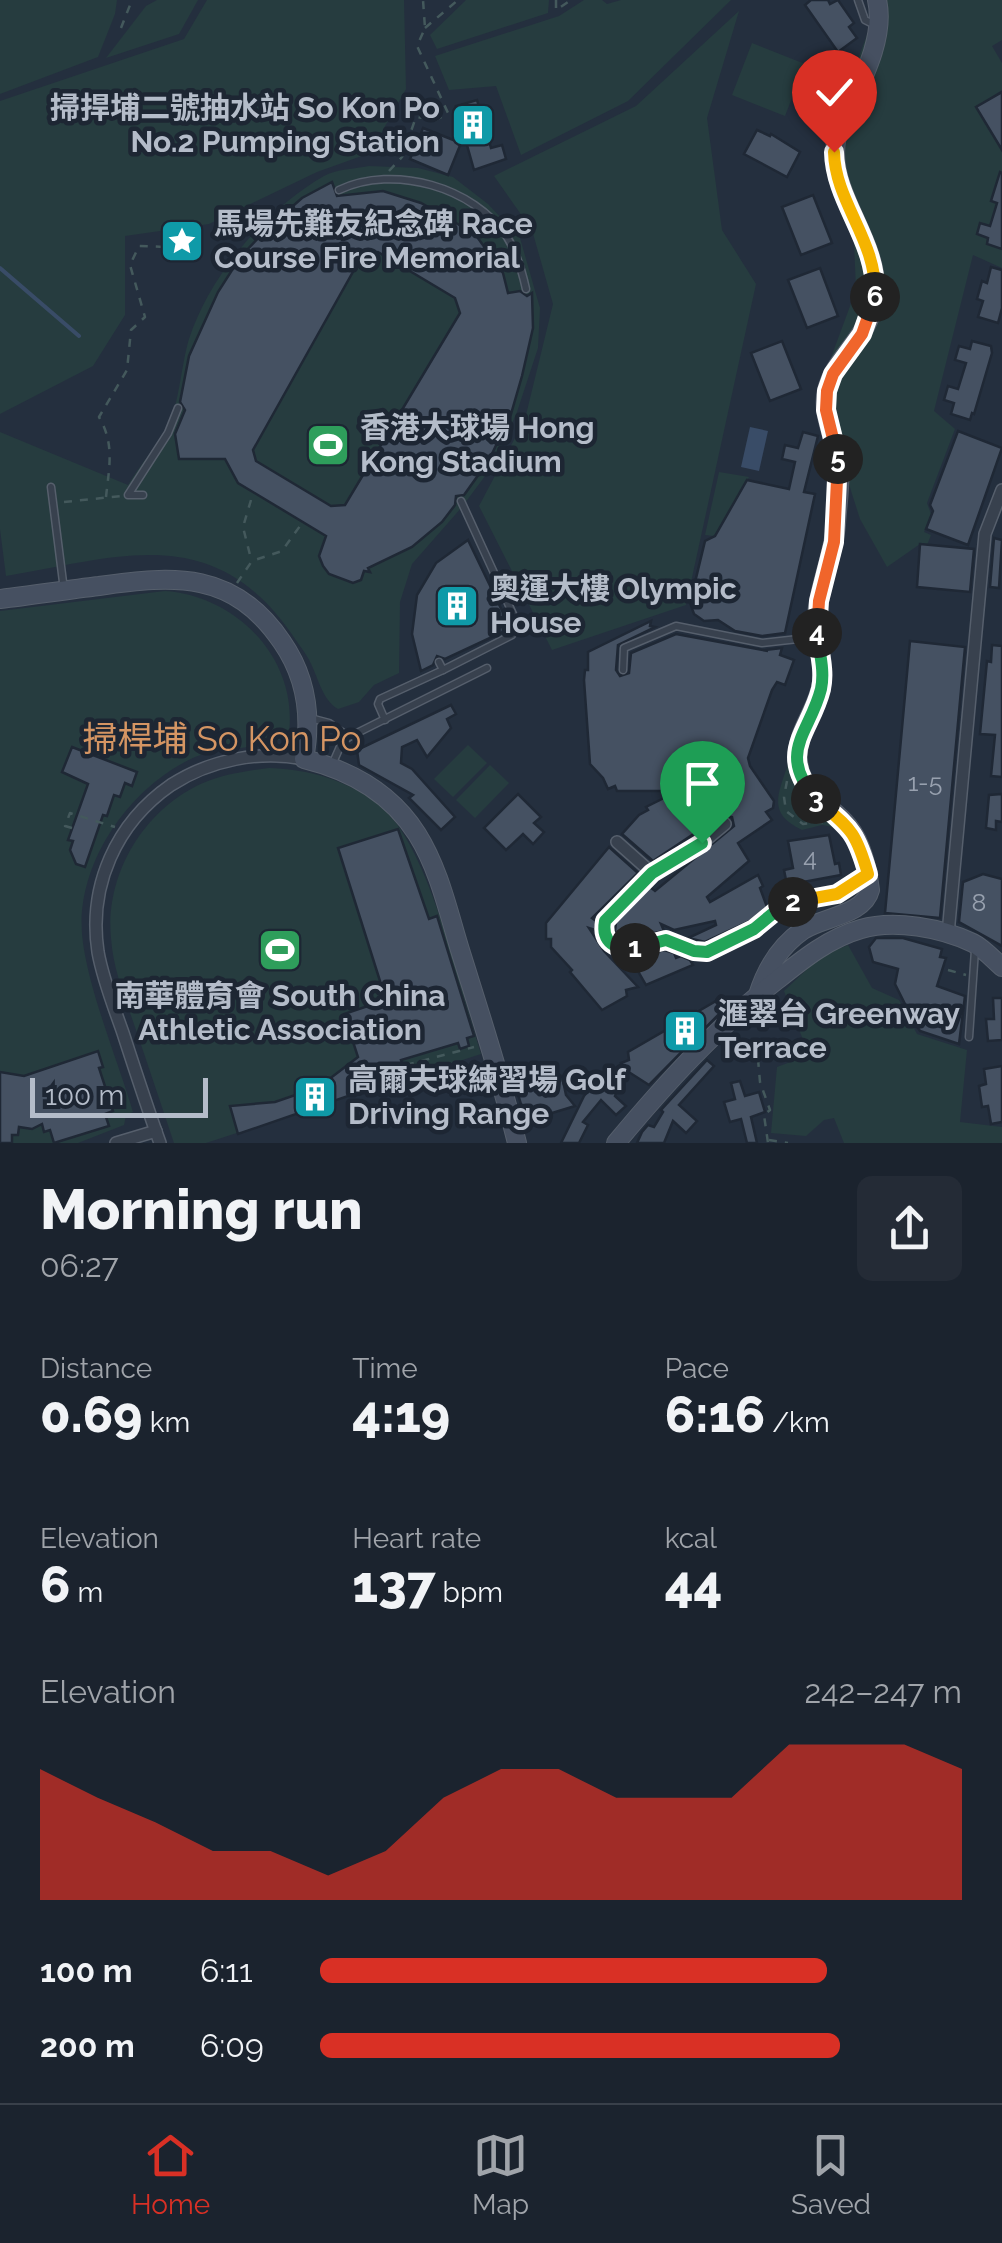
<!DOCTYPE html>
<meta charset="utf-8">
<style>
:root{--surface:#1b232e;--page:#242b36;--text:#f1f3f6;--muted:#a0a4aa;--line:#39404a;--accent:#d93025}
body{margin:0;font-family:Raleway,"Noto Sans TC",sans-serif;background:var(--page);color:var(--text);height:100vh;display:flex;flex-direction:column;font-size:38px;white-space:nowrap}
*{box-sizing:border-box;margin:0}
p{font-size:32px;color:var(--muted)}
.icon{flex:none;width:55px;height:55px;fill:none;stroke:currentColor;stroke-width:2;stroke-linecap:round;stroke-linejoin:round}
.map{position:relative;height:1143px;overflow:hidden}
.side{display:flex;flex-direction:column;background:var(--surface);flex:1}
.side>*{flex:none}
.scale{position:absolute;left:30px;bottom:25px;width:178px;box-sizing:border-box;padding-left:10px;border:5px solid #b4bcc9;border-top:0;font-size:28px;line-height:35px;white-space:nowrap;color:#b4bcc9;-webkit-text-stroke:8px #1d2633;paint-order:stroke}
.pin{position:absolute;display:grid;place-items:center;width:85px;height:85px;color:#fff;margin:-102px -42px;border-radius:50% 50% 50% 0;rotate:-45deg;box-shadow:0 0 10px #0007}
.pin .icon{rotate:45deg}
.km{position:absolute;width:50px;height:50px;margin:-25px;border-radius:50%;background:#222;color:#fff;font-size:28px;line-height:50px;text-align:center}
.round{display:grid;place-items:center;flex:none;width:105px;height:105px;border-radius:15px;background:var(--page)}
.head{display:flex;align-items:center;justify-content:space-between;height:170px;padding:0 40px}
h1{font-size:55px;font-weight:800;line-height:75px}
.stats{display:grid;grid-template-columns:repeat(3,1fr);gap:15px;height:170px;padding:10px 40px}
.stats div{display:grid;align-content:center}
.stats b{font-size:50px;font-weight:800}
.stats small{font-size:28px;font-weight:400}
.stats p{font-size:28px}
.chart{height:280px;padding:20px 40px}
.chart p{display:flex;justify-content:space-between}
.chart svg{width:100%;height:180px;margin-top:10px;fill:var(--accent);opacity:.7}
ul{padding:0 40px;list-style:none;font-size:32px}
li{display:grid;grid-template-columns:160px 120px 1fr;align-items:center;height:75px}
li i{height:25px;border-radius:12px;background:var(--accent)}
.tab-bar{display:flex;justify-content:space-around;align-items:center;height:140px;border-top:2px solid var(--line);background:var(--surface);font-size:28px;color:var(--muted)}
.tab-bar a{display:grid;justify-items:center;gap:5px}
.tab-bar .active{color:var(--accent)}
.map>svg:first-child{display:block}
.green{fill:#263c3f}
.water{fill:#394c67}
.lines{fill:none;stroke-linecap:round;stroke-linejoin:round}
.stream{stroke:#394c67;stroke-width:4}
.building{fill:#455162;stroke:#1f2835;stroke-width:2.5;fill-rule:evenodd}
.lane-casing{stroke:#565f6c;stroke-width:9}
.street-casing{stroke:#565f6c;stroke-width:14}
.secondary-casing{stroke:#565f6c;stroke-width:20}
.path{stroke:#44595c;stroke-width:2.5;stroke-dasharray:8 8;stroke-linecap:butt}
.lane{stroke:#38414e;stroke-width:6}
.street{stroke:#38414e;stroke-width:11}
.secondary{stroke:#465061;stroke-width:18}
.split-1-casing{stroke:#fff;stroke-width:20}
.split-2-casing{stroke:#fff;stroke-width:20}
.split-3-casing{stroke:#fff;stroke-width:20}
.split-4-casing{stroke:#fff;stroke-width:20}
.split-5-casing{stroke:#fff;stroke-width:20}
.split-6-casing{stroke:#fff;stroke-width:20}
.split-7-casing{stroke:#fff;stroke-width:20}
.split-1{stroke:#22a559;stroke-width:12}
.split-2{stroke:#22a559;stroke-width:12}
.split-3{stroke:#f5b400;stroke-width:12}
.split-4{stroke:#22a559;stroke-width:12}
.split-5{stroke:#f0652b;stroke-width:12}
.split-6{stroke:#f0652b;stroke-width:12}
.split-7{stroke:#f5b400;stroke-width:12}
.labels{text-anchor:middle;stroke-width:9;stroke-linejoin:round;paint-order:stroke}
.number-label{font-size:25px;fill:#98a1af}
.poi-label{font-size:30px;font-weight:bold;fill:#b4bcc9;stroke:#1d2633;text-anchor:start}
.quarter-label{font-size:35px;fill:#d59563;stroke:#1d2633}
</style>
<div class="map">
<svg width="1002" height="1143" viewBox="0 0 1002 1143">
<rect width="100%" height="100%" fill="#242f3e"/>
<g class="green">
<path d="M0,0H117L115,14L98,57L0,94Z"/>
<path d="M157,0H198L179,34L106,58L146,6Z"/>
<path d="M207,0H404L406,89L370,153L317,172L209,224L125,236V315L93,366L0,414V101L184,39Z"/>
<path d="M466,0H549L548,13L437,49L430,35Z"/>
<path d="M584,0H602L607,4L621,0H731L628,101L521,155L496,86L449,90L435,56L559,16Z"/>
<path d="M871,0H1002V40L992,46L1002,63V90L976,107L997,142L1002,140V268L973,255L934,411L955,429L927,503L931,514L924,532L931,535L927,545L920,544L887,567L860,519L819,390L856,290L854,242L857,225L834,125L876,10Z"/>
<path d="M739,11L707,118L722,230L756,284L686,605L552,650L479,506L525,419L553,304L532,230L494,176L636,106Z"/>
<path d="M752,43L805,64L785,116L732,95Z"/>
<path d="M369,166L418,168L453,177L488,204L520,238L540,308L538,348L517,412L494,464L462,507L412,564L400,602L399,673L374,685L359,702L338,709C321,699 318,675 308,658C303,649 296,641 291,633C212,521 120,557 6,576L0,529V432L128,485C140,465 155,448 167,428C179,407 181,365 189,339C210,275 265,210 324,176C336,169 355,169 369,166Z"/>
<path d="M719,472L749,477L714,536L705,535Z"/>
<path d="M165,591C236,596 298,658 289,733C277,749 219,747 195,757C128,787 72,868 83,943C90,994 118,1061 133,1112L126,1115L124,1125L78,1143H0V611Z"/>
<path d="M468,745L487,763L453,797L434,779Z"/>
<path d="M788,764L791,767L839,828L822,825L802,830C767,813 778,795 788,764Z"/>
<path d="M490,765L509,783L475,818L456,800Z"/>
<path d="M269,768C316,769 372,787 399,827C437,883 460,988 481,1054L206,1143H174C161,1104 148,1065 135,1027C125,998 113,969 111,938C105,874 144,809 203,783C224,774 246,771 269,768Z"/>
<path d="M848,945L872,988L899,1000L917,1034L967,1050L960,1122L1002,1127V1143H844L834,1118L824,1120L806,1136L771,1133L777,1067L809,1055L784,991L821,956Z"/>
</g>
<path class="water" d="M750,427L768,431L759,471L741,467Z"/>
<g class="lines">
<path class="stream" d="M0,268L79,336"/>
</g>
<g class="building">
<path d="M811,0H828L830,4L838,0L854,23L849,27L857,38L838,52L805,5Z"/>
<path d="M1002,92V150L976,107Z"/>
<path d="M477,100L491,148L502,145L506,159L474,170L456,106Z"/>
<path d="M423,128L461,143L448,175L410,159Z"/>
<path d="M757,130L770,136L771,134L800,152L787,177L744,154Z"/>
<path d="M1000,172L1002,173V249L987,244L988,238L977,234L980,223L990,226L997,203L991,201Z"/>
<path d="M332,182L337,196L383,191L421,203L475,234L503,273L508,293L520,291L527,296L532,293L533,328L522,376L511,414L489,460L464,495L456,496L455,505L442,522L412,547L368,568L370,572L364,571L361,580L353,583L329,574L323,566L319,556L326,536L238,483L225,459H179L175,434L185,410L180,402L189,356L218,292L241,256L268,228L302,198ZM378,252L455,298L460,313L345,505L331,506L256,461L253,450L363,254Z"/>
<path d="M813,195L832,243L801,255L782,207Z"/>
<path d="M991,267L1002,270V308L998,323L978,317L983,301L977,299L982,281L987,283Z"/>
<path d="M820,268L838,316L807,328L788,280Z"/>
<path d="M782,341L801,389L770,401L751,353Z"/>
<path d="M972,341L991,346L992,353L974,414L972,413L970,420L951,414L954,403L944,400L948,386L958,389L966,363L955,360L959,346L970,349Z"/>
<path d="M958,431L1002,448L968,545L926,529L933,511L930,505Z"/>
<path d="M803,432L818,436L804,492L815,494L785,633L762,636L735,631L718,620L704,621L694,614L690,603L705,541L715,536L747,480L789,489L795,462L782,459L785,445L798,448Z"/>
<path d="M994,538L1002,540L999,588L990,587Z"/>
<path d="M468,540L508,623L503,626L505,631L445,659L437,656L433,665L421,671L412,634L417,595L436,563Z"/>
<path d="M920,544L974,549L970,592L917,587Z"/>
<path d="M651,621L650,626L655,627L618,645L616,670L620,676L629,673L631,653L676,634L768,651L765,650L782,648L780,655L794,660L785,685L777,682L772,690L748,758L750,766L774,801L773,808L766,812L772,820L738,843L749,861L707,897L710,902L758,875L763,886L760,888L767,907L750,921L705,942L688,938L716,925L715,921L674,930L661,924L664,931L625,939L618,937L615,931L616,922L636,900L650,887L655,891L734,826L732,817L722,815L653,861L622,834L639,815L648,810L646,807L678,791H617L615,786L608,789L603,778L590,764L584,680L585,670H588V652Z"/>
<path d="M910,641L965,647L940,918L885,913Z"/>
<path d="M992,645L1002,646V777L991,776L995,735L980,734L987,661L991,662Z"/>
<path d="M451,705L456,714L447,719L451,728L427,757L417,740L402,747L401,763L412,769L455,817L441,830L409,798L413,795L359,765L357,750Z"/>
<path d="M72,747L137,772L132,786L125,783L120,797L114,795L107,816L103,815L85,867L76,864L70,850L73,841L68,840L88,784L62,772Z"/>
<path d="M518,794L541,817L534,823L544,832L533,844L523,834L506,850L484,828Z"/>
<path d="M1002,794V822L996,821V830L986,828L989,795Z"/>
<path d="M398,829L429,919L437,916L474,1036L467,1038L469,1046L460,1049L458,1043L401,1060L406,1076L238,1134L230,1106L275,1102L319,1087L358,1057L344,1014L386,1000L338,848Z"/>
<path d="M829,835L835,864L839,863L841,875L787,885L784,870L793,868L788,841Z"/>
<path d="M609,847L638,873L592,918L596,921L595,930L589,928L604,951L638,987L626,990L627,996L602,1010L570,972L572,970L551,947V939H546V923Z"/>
<path d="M983,874L1002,879V946L959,922L963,882Z"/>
<path d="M876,938H903L942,949L940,957L946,958L937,986L965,996L959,1044L920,1031L910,1016L912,1009L906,1006L895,984L898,969L873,962L869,947Z"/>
<path d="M664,950L674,953L676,958L681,956L690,960L693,965L646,985L631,959Z"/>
<path d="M993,998H1002V1040L988,1041L986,1019H994Z"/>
<path d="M716,1001L725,1008L649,1085L624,1069L621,1063L629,1060L628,1052Z"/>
<path d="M98,1051L103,1067L99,1068L113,1111L105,1114L109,1126L54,1143L50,1130L44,1132L42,1124L32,1129L19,1127L18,1135H12V1143H0V1072L24,1076Z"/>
<path d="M707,1060L714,1066L679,1105L697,1121L686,1133L673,1121L664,1143H637L642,1132L648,1125L654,1127L663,1112L661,1110Z"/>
<path d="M1002,1066V1122L991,1124L988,1106L982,1107L979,1086L986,1084L984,1069Z"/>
<path d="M512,1074L562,1076L566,1095L575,1106L526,1121Z"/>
<path d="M740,1081L745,1096L759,1092L765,1112L751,1117L757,1143H747L741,1119L730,1122L724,1102L735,1099L731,1083Z"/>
<path d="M596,1082L618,1087L615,1096L626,1106L616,1115L601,1100L583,1122L588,1125L579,1143H561L584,1096Z"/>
</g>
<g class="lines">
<g class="lane-casing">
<g id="lane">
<path d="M858,0L865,20L873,24"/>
<path d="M339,190C394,164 474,187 507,237C517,253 522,271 526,289"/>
<path d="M51,487L64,590"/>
<path d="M143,495H128L168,433L178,408"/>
<path d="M443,670L512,635L517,623L461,501"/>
<path d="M623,670L624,648L676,626L762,643L816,637"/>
<path d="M310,718L329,723L349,737L487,668"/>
<path d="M385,720L378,704L380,699L443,670L439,662"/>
<path d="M332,765L342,742L349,737"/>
<path d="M969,1037L975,950"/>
</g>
</g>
<g class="street-casing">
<g id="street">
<path d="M725,824L702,843L652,873L629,893L605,921L604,934L612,945L625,949L666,940L694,951H707L755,929L783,905L837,895L867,874"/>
<path d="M617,842L652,873"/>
<path d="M948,934L985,534L1002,490"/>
<path d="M116,1143L156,1131"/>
<path d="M160,1143C147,1107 135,1070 123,1033C114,1007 103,980 98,952C88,886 116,823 171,785C210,760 259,750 304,759"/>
</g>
</g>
<g class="secondary-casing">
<g id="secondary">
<path d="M0,599C33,595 66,590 99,586C175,575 234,571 282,642C307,678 312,717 304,759C349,770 391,793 417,834C439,869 448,911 460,950C480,1014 501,1078 517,1143"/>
<path d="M758,995C766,969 780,946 803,930C823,917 864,915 870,890C867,868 862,843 848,826C829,803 802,795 798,762C795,731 818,711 822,682C825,660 814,637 817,614C820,584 833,556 836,525C837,505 841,484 839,464C836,439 821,415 827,390C836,354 870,339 875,296C880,238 824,192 837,136C853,95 887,44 877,0"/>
<path d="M616,1143C665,1084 716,1028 777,980C802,960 829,938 861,929C894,919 942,928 973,943C983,948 993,959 1002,967"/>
</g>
</g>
<g class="path">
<path d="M556,0V10L571,0"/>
<path d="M121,28L132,0"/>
<path d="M425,28L458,0"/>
<path d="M389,171L402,157L416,117L436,120L448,113L417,46L425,28L423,0"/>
<path d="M106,497C109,468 115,444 99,417L127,370L131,330L145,317L130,265L139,246L167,247L192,236"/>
<path d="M251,500L243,527L251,559"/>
<path d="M64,502L121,496"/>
<path d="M237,583L252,561L282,551L300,526"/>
<path d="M787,781L784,797L786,811L803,824L823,822"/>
<path d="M72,828L65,826L70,813L115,827"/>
<path d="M948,970L966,975"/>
<path d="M758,1059L760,1082L770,1110L764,1115L768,1143"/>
<path d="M406,1065L474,1047"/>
<path d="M769,1140L788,1143"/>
</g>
<use href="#lane" class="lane"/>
<use href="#street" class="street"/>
<use href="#secondary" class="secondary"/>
</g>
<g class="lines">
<g class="split-1-casing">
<path id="split-1" d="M635,948C616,951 601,942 605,921L652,873L702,843"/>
</g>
<g class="split-2-casing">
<path id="split-2" d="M635,948L666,940L694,951L707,952L754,929L783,905L793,902"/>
</g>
<g class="split-3-casing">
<path id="split-3" d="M793,902L837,894L868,874C855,829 850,829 816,799"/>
</g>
<g class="split-4-casing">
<path id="split-4" d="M816,799C776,752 810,733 821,689C825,670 819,652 817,633"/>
</g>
<g class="split-5-casing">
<path id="split-5" d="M817,633L819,601L834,542L838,459"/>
</g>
<g class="split-6-casing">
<path id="split-6" d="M838,459L826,410L827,391L833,374L862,334L875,297"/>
</g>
<g class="split-7-casing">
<path id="split-7" d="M834,152C835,203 878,241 875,297"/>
</g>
<use href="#split-1" class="split-1"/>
<use href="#split-2" class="split-2"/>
<use href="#split-3" class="split-3"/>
<use href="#split-4" class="split-4"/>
<use href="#split-5" class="split-5"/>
<use href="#split-6" class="split-6"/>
<use href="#split-7" class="split-7"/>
</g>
<defs>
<g id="building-square" transform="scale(2.25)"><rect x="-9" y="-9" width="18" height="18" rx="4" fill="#0f9aa8" stroke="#1d2633"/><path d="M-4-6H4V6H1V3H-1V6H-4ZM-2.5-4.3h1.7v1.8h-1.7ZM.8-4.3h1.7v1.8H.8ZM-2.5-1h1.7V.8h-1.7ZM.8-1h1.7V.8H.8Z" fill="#fff"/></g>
<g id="sight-square" transform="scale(2.25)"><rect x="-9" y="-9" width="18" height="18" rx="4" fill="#0f9aa8" stroke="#1d2633"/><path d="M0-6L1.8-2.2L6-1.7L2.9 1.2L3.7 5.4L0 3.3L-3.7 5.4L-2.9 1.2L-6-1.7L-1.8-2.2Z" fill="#fff"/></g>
<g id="stadium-square" transform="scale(2.25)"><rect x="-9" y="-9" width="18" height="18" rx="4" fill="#2e9e5b" stroke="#1d2633"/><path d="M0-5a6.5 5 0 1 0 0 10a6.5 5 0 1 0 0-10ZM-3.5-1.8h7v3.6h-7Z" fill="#fff"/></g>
</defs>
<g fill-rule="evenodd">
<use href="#building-square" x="473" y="125"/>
<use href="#sight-square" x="182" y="241"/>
<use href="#stadium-square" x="328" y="445"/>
<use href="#building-square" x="457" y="606"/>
<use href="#stadium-square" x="280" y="950"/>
<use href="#building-square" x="685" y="1031"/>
<use href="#building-square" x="315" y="1097"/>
</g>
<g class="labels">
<g class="number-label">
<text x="925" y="791">1-5</text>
<text x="810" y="866">4</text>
<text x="979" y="911">8</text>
</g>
<g class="poi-label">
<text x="440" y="118" text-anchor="end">掃捍埔二號抽水站 So Kon Po<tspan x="440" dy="34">No.2 Pumping Station</tspan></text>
<text x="214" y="234">馬場先難友紀念碑 Race<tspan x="214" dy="34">Course Fire Memorial</tspan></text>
<text x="360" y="438">香港大球場 Hong<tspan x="360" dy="34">Kong Stadium</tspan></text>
<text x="490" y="599">奧運大樓 Olympic<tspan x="490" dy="34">House</tspan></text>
<text x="280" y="1006" text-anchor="middle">南華體育會 South China<tspan x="280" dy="34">Athletic Association</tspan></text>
<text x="718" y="1024">滙翠台 Greenway<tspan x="718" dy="34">Terrace</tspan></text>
<text x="348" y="1090">高爾夫球練習場 Golf<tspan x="348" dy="34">Driving Range</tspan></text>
</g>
<g class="quarter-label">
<text x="222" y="751">掃桿埔 So Kon Po</text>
</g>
</g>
</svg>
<div class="scale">100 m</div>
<div class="pin" style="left:702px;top:843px;background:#1e9e55"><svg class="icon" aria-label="arrive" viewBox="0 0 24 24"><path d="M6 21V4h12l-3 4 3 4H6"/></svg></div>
<div class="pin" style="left:834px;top:152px;background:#d93025"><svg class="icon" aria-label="check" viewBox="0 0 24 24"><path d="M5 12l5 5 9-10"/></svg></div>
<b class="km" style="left:635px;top:948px">1</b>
<b class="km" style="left:793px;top:902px">2</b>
<b class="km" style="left:816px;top:799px">3</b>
<b class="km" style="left:817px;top:633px">4</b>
<b class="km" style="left:838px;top:459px">5</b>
<b class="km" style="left:875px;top:297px">6</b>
</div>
<section class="side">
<div class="head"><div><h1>Morning run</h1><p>06:27</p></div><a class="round"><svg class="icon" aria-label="share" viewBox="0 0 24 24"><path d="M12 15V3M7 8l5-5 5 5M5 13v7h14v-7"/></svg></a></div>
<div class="stats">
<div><p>Distance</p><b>0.69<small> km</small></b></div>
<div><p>Time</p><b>4:19</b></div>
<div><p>Pace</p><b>6:16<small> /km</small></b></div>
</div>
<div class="stats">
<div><p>Elevation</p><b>6<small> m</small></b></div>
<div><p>Heart rate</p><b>137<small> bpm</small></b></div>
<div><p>kcal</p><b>44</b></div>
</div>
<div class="chart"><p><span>Elevation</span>242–247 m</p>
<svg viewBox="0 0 160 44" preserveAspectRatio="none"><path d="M0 44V12L10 19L20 25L30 32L40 32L50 38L60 32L70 19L80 12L90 12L100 19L110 19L120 19L130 6L140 6L150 6L160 12V44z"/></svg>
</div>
<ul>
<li><b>100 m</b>6:11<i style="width:79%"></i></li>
<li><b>200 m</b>6:09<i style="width:81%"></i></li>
</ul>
</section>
<nav class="tab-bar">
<a class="active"><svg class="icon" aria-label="home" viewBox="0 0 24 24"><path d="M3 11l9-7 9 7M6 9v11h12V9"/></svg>Home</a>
<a><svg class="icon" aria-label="map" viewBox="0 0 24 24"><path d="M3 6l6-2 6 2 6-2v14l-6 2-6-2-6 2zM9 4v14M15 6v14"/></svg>Map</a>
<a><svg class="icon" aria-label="saved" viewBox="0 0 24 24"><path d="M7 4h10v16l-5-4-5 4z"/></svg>Saved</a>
</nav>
